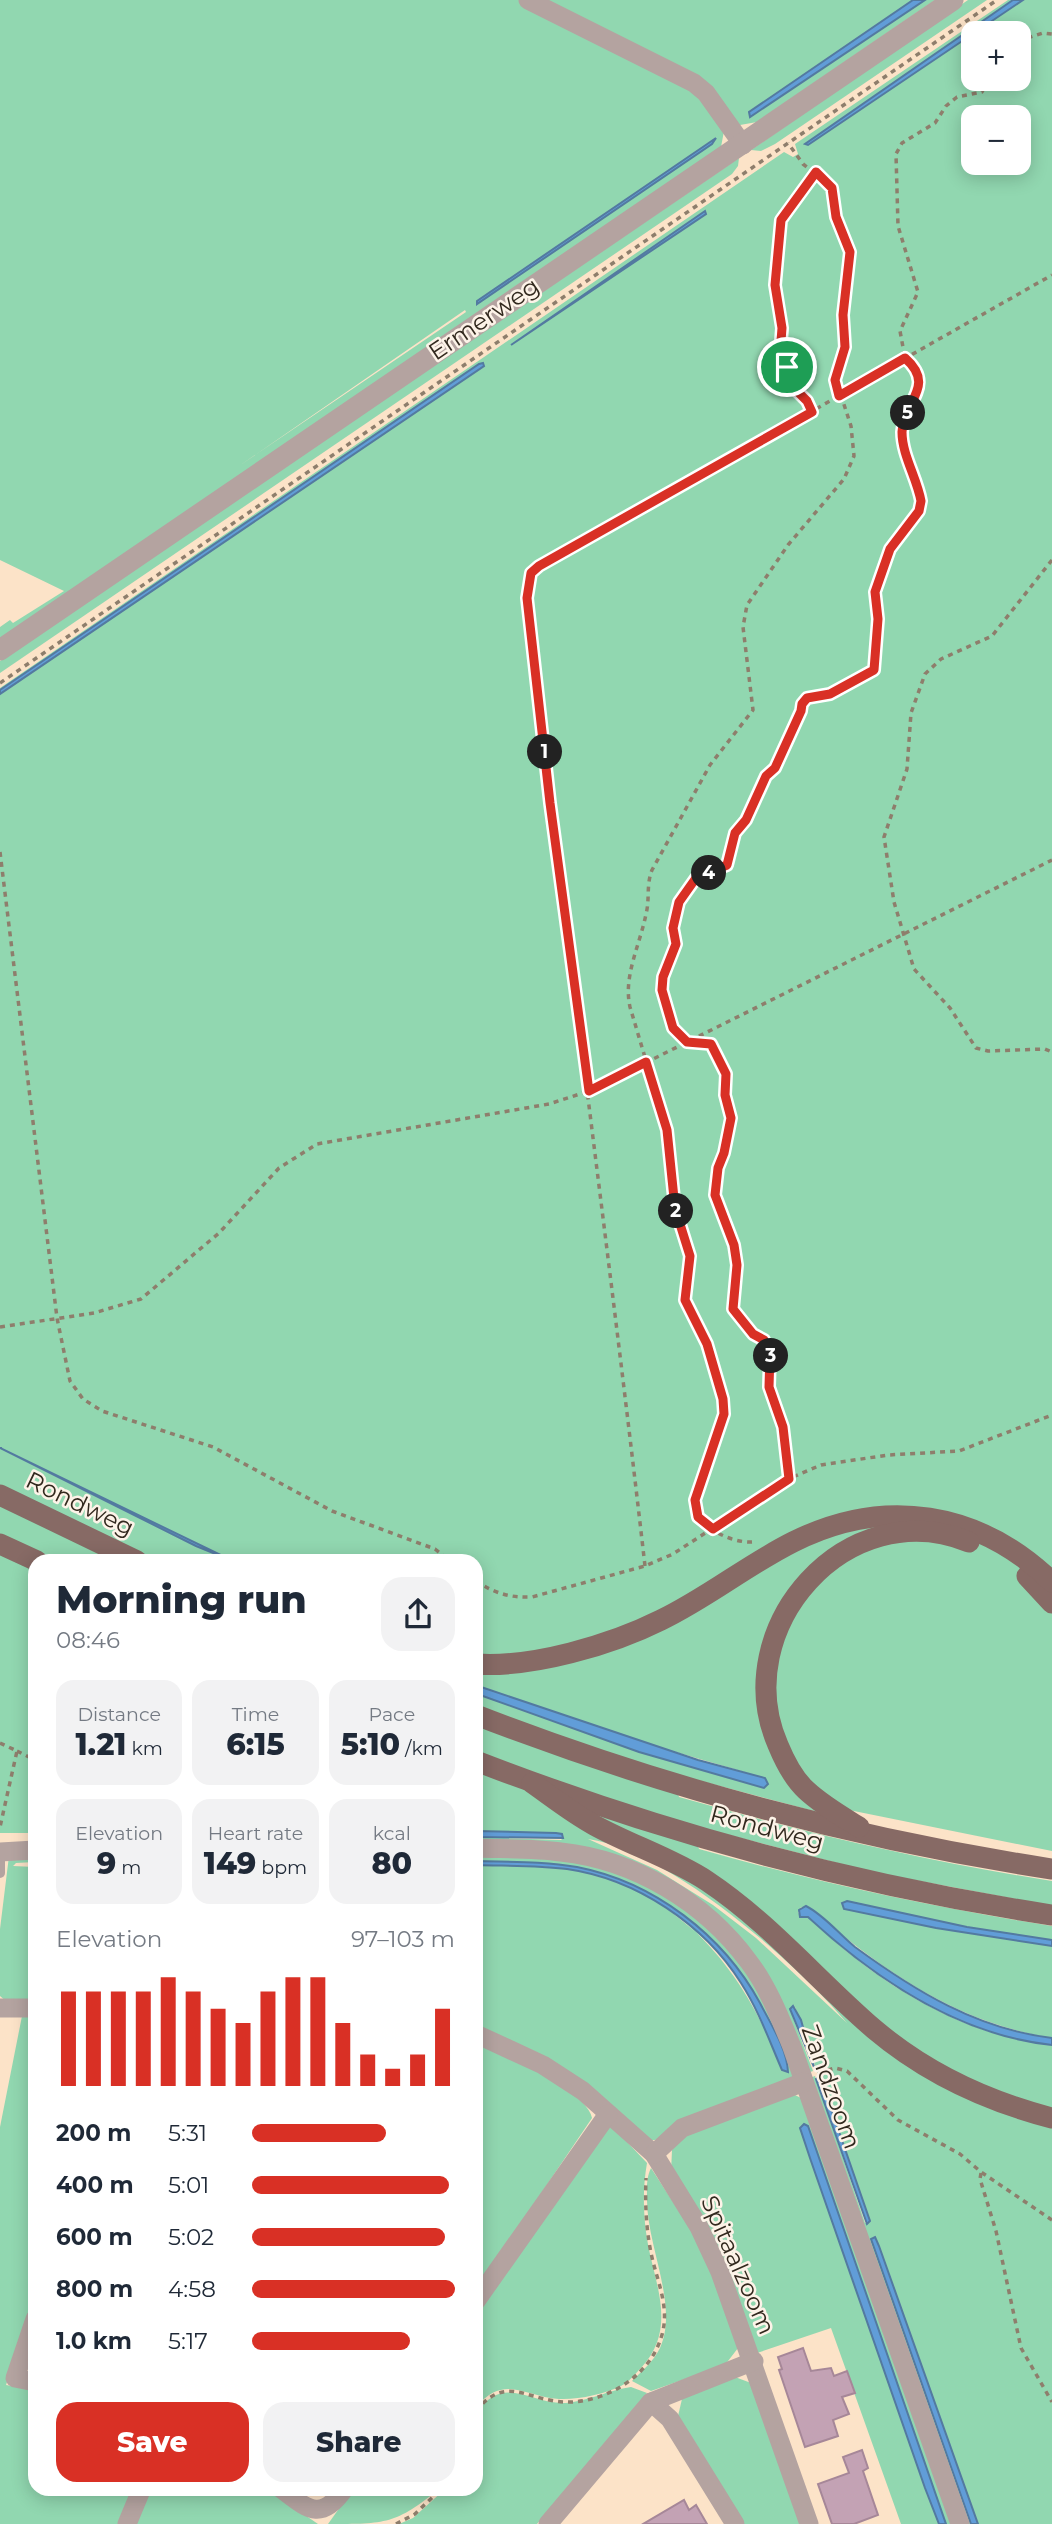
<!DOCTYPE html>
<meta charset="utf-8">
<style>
:root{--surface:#fff;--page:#f2f2f3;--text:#1f2937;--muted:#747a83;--accent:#d93025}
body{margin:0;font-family:Montserrat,sans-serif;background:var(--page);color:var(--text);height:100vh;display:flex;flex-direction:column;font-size:26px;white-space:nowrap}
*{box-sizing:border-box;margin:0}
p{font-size:23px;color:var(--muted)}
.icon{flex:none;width:38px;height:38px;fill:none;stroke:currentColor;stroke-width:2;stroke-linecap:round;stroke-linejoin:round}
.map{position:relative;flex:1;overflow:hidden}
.side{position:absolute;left:28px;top:1554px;width:455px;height:942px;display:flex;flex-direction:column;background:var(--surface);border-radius:21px;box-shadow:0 4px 18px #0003}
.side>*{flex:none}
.tools{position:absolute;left:961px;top:21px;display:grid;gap:14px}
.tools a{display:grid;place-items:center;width:70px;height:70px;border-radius:14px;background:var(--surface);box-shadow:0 4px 18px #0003;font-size:35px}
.pin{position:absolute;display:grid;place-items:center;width:60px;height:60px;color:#fff;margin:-30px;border:4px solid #fff;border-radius:50%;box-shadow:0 2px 7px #0007}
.km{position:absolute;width:35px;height:35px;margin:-18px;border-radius:50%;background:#222;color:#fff;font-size:19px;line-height:35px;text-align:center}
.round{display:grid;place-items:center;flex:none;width:74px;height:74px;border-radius:21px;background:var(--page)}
.head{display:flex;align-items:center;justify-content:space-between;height:119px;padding:0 28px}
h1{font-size:38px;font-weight:800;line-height:52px}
.figures{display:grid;grid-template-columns:repeat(3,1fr);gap:10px;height:119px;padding:7px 28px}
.figures div{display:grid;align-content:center;border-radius:18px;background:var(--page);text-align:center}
.figures b{font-size:30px;font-weight:800}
.figures small{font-size:19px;font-weight:400}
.figures p{font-size:19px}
.chart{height:196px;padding:14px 28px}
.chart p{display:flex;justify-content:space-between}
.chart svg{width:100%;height:126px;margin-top:7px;stroke:var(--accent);stroke-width:6}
.primary-button{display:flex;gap:14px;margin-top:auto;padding:14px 28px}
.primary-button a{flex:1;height:80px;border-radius:21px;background:var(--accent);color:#fff;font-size:28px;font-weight:800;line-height:80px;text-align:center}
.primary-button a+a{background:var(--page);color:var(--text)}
ul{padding:0 28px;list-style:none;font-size:23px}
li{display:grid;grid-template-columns:112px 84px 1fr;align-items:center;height:52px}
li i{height:18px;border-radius:9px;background:var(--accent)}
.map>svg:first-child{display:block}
.green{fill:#91d7b0;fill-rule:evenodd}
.water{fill:#619dd8;stroke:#537aa0;stroke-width:2}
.building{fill:#c3a2b4;stroke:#a68798;stroke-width:2}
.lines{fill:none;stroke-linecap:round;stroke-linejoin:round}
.path{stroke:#8e7e6c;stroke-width:3.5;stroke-dasharray:5 5;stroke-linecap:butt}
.service{stroke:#b4a3a0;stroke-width:10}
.minor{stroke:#b4a3a0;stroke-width:19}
.tertiary{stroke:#b4a3a0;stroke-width:21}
.primary{stroke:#876a65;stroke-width:21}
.route-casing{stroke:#fff;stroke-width:14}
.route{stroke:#d93025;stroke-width:9}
.labels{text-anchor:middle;stroke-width:5;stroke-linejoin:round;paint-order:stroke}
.street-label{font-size:24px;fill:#32291e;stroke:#fdf3e8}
</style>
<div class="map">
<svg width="1052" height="2524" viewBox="0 0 1052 2524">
<rect width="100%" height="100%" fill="#fce3c8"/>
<g class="green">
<path d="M0,0H519L689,85L724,131L721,147L0,640V627L10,620L13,623L64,591L0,560ZM715,139L712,144L477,304V301ZM465,310L466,312L239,466Z"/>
<path d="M538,0H913L749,112L750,117L925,0H935L757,122L740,125L713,96Z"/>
<path d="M968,0H987L775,144L761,151L751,150Z"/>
<path d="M1008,0H1013L805,144L808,145L973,34V79H1018V33H974L1023,0H1052V1851L844,1809C825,1801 812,1786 793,1781L825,1814L671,1773L679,1797C802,1832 926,1861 1052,1881V1906L872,1872L690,1825L699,1849C815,1882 932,1907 1052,1926V1940L967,1927L847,1901L842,1904L845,1909L936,1928L1052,1946V2038C957,2023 881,1970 809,1907H801L798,1913L808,1917C873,1980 960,2036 1052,2045V2112C947,2088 883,2033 808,1960C779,1931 747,1897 710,1878C701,1873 689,1873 680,1870C664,1863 648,1850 632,1848C676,1869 719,1894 757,1927C804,1967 844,2016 893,2053C941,2088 995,2110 1052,2124V2524H978L879,2246L872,2237L971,2524H964L807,2079L815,2076L865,2223H869L795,2007L790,2010L813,2071L805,2074C797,2051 790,2026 779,2004C741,1927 671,1871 588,1852C552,1843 513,1844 476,1844V1837L561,1840L563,1838L560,1834L476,1832V1561H35V1833H0V694L484,364L0,690V688L784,152L793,157L798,154L795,144ZM973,117H1018V163H973ZM703,212L706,214L511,345ZM662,1748L765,1778L768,1784L763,1788L666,1760ZM588,1839C666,1849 797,1963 847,2023L756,1938L713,1905L657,1870Z"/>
<path d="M739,158L738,166L732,174L0,673V661Z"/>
<path d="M476,1852L522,1854L610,1868L689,1908L747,1968L796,2073L790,2082L663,2139L646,2141L476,2027V1865C506,1866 537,1865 567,1869C678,1886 745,1970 782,2070L788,2064L768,2018L731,1961L647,1892L604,1874L576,1867L476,1861Z"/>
<path d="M35,1855V1862L16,1863L13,1866L35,1867V2002H7L0,1996V1929L9,1856Z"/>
<path d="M22,2016H35V2300L6,2385L35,2390V2488L134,2489L119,2524H0V2127Z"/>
<path d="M476,2044C503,2054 586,2089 592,2118L476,2290Z"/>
<path d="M795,2095L805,2100L955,2524H946L808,2126L840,2239L939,2524H901L831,2328L757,2353L671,2172L672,2150L684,2134Z"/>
<path d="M610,2124L647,2163C643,2186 643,2208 646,2232C652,2280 680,2326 641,2368C635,2374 629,2382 621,2386C604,2394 578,2400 559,2399C525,2397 505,2373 476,2407V2314Z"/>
<path d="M651,2168L703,2248L738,2348L725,2365L651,2391L632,2381C642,2371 653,2362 660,2348C679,2306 647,2247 647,2200C647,2189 646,2178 651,2168Z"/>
<path d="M735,2377L751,2383L802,2524H740L678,2416L682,2399Z"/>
<path d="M631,2387L647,2393L537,2524H399L413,2518L445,2489L476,2488V2414C503,2372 531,2405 566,2403C589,2401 609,2390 631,2387Z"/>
<path d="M149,2488L267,2489L318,2524H134Z"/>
<path d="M353,2489H439C396,2524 386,2524 328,2524Z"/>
</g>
<g class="water">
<path d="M913,0H925L750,117L749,112Z"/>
<path d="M1013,0H1023L808,145L805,144Z"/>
<path d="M716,138L712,144L477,304V301Z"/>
<path d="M705,211L706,214L511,345Z"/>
<path d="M479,364L483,363L484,366L0,694V690Z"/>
<path d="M0,1448L233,1561L196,1546Z"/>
<path d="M481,1687L698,1760L765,1778L768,1784L764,1788L639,1752L480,1695Z"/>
<path d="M476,1831L556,1833L562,1834L563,1838L476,1837Z"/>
<path d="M476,1861C509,1862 544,1861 577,1867C654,1882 723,1935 760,2003C770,2023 787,2048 788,2072L782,2070C769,2040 759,2011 741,1983C704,1924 636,1879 567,1869C537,1865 506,1866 476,1865Z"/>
<path d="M847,1901L967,1927L1052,1940V1946L936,1928L844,1909L842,1903Z"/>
<path d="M806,1906C824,1915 839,1934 855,1947C915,1991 977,2029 1052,2038V2045C958,2035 875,1979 808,1917H800L799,1910Z"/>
<path d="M793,2006L801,2020L814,2067L790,2009Z"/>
<path d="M820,2077L870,2221L867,2224L816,2079Z"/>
<path d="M804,2124L808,2126L946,2524H939L925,2488L811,2161L800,2128Z"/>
<path d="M875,2237L879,2246L978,2524H971L871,2239Z"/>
</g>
<g class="building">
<path d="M803,2348L811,2371L831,2368L834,2376L847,2371L855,2393L842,2397L849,2414L833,2420L838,2436L805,2447L779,2370L782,2369L778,2357Z"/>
<path d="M862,2450L868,2468L863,2471L878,2515L854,2524H832L818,2484L849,2473L843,2457Z"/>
<path d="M684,2500L689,2510L696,2505L707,2524H643Z"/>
</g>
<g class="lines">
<g class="path">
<path d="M1018,41L1043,33L1052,34"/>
<path d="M812,411L807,401L797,392L791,370L780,354L782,328L775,286L781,220L816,172"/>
<path d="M1052,560L992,636L941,659L925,674L911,713L907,769L884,837L894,902L914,969L950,1008L976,1048L988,1051L1045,1049L1052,1052"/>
<path d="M0,683L997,0"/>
<path d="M0,852L57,1318L70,1381L83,1399L102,1411L213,1447L332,1511L435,1549L450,1561"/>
<path d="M0,1327L94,1313L141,1299L219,1233L279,1168L317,1144L549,1104L589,1091L1052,860"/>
<path d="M788,1479L783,1427L769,1387L770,1353L764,1340L753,1334L733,1309L737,1265L734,1246L715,1195L718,1168L724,1153L731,1118L725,1095L726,1074L711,1044L687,1042L673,1029L662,990L663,977L675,944L673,928L679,902L696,878L727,865L735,833L746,820L766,776L775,767L801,711L802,704L807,697L829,694L874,670L879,619L875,592L890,549L919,511L921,501L902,431L919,379L916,367L905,358L900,331L918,292L898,226L896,154L902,143L935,123L946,106L957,97L982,92L989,79"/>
<path d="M752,1542C729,1543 694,1525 694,1500L724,1414L707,1344L685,1300L690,1256L675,1208L669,1138L630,1007C623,976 640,945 646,914C650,899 646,885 652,870L710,765L753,710L743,627L747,605L788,545L844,479L854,456L851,426L836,380L845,347L843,315L850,252L836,217L830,185L803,164L788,143"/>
<path d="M645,1566C608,1243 564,921 527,598L531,573L539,566L1052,275"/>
<path d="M476,1581C494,1593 510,1598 532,1597L645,1566L673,1554L788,1479L821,1465L888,1455L959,1451L1052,1415"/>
<path d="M0,1743L17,1751L0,1827"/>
<path d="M17,1751L35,1760"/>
<path d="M818,2073L835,2068L847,2071L898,2120L960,2154L981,2172L1052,2220"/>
<path d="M981,2173L980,2179L996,2231L1021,2348L1052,2402"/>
<path d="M476,2411C503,2378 520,2395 554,2401C597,2408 648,2380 661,2338C671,2308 657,2282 651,2253C646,2228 645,2204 646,2178"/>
<path d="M396,2524L415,2514L442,2488"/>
</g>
<path class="service" d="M0,1860V1873"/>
<g class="minor">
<path d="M528,0L694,83L706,93L743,145"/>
<path d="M476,1848C504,1849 533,1848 561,1852C635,1860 705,1902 749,1962C768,1987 780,2018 792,2047L960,2524"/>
<path d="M0,1852L35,1850"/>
<path d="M0,2008H35"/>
<path d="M476,2034L543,2065L583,2091L654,2154L699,2227L720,2272L809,2524"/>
<path d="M654,2154L682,2128L804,2082"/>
<path d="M476,2301L608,2114"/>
<path d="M35,2319L15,2378L35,2382"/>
<path d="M651,2402L670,2419L735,2524"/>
<path d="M280,2488C308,2509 320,2523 345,2488"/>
<path d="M127,2524L142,2488"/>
<path d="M548,2524L651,2402L754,2361"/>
</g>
<path class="tertiary" d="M0,650L953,0"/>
<g class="primary">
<path d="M0,1495L137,1561"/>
<path d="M0,1544L37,1561"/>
<path d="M1027,1576L1052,1603"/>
<path d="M476,1664C532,1668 611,1645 661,1620C707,1598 747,1565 793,1542C884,1496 979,1511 1052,1582"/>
<path d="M476,1715C662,1787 855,1839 1052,1869"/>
<path d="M476,1761C662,1833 855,1885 1052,1915"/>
<path d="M532,1783C552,1797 572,1813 594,1825C630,1845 672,1858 707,1881C770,1923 817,1980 874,2029C926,2073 986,2101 1052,2118"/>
<path d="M859,1827C841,1816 822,1805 806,1790C793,1778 785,1762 778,1745C727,1628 847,1492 969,1542"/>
</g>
</g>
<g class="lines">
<g class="route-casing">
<path id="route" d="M816,172L832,188L836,217L850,252L843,315L845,347L835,380L839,396L905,358C937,386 903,402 902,432C902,455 917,478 921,501L919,511L890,549L875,592L878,619L874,670L830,694L807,698L802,704L801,711L775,768L766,776L746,820L735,833L727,865L696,878L679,902L673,928L676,944L663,977L662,990L673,1028L687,1042L711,1044L726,1074L725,1095L731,1118L724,1153L718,1168L715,1195L734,1245L737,1265L733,1309L753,1334L764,1340L770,1353L769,1387L783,1427L789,1479L713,1529L698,1517L695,1500L724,1414L723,1399L707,1344L685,1300L690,1256L675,1208L667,1130L646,1062L589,1091L550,803L527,598L531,573L539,566L812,412L807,401L797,391L791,370L780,354L782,328L775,285L781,220Z"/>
</g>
<use href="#route" class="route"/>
</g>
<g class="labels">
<g class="street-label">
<text transform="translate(484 319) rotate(-34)" y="8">Ermerweg</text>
<text transform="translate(80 1504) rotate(26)" y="8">Rondweg</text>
<text transform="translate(767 1828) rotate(15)" y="8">Rondweg</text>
<text transform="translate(831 2087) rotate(70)" y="8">Zandzoom</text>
<text transform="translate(738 2265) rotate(66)" y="8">Spitaalzoom</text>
</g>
</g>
</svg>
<div class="tools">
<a>+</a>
<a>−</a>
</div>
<div class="pin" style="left:787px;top:367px;background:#1e9e55"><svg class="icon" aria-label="arrive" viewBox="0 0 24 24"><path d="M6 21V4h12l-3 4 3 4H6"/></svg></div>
<b class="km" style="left:545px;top:752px">1</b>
<b class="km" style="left:676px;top:1211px">2</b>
<b class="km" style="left:771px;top:1356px">3</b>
<b class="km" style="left:709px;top:873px">4</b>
<b class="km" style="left:908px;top:413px">5</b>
<section class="side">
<div class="head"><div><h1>Morning run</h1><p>08:46</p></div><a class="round"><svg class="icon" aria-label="share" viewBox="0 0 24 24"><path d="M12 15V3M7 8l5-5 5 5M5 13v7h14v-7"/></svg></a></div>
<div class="figures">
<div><p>Distance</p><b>1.21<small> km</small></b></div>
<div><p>Time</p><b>6:15</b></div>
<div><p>Pace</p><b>5:10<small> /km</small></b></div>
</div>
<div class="figures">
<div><p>Elevation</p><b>9<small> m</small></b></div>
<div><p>Heart rate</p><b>149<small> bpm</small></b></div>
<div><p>kcal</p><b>80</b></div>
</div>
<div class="chart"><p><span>Elevation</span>97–103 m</p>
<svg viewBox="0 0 160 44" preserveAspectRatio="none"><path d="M5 44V11M15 44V11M25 44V11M35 44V11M45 44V6M55 44V11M65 44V17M75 44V22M85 44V11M95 44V6M105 44V6M115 44V22M125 44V33M135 44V38M145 44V33M155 44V17"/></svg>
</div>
<ul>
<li><b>200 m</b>5:31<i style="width:66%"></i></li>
<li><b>400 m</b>5:01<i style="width:97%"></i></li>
<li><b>600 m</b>5:02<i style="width:95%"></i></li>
<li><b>800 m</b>4:58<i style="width:100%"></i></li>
<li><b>1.0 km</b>5:17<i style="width:78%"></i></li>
</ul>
<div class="primary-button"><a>Save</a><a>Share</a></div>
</section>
</div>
